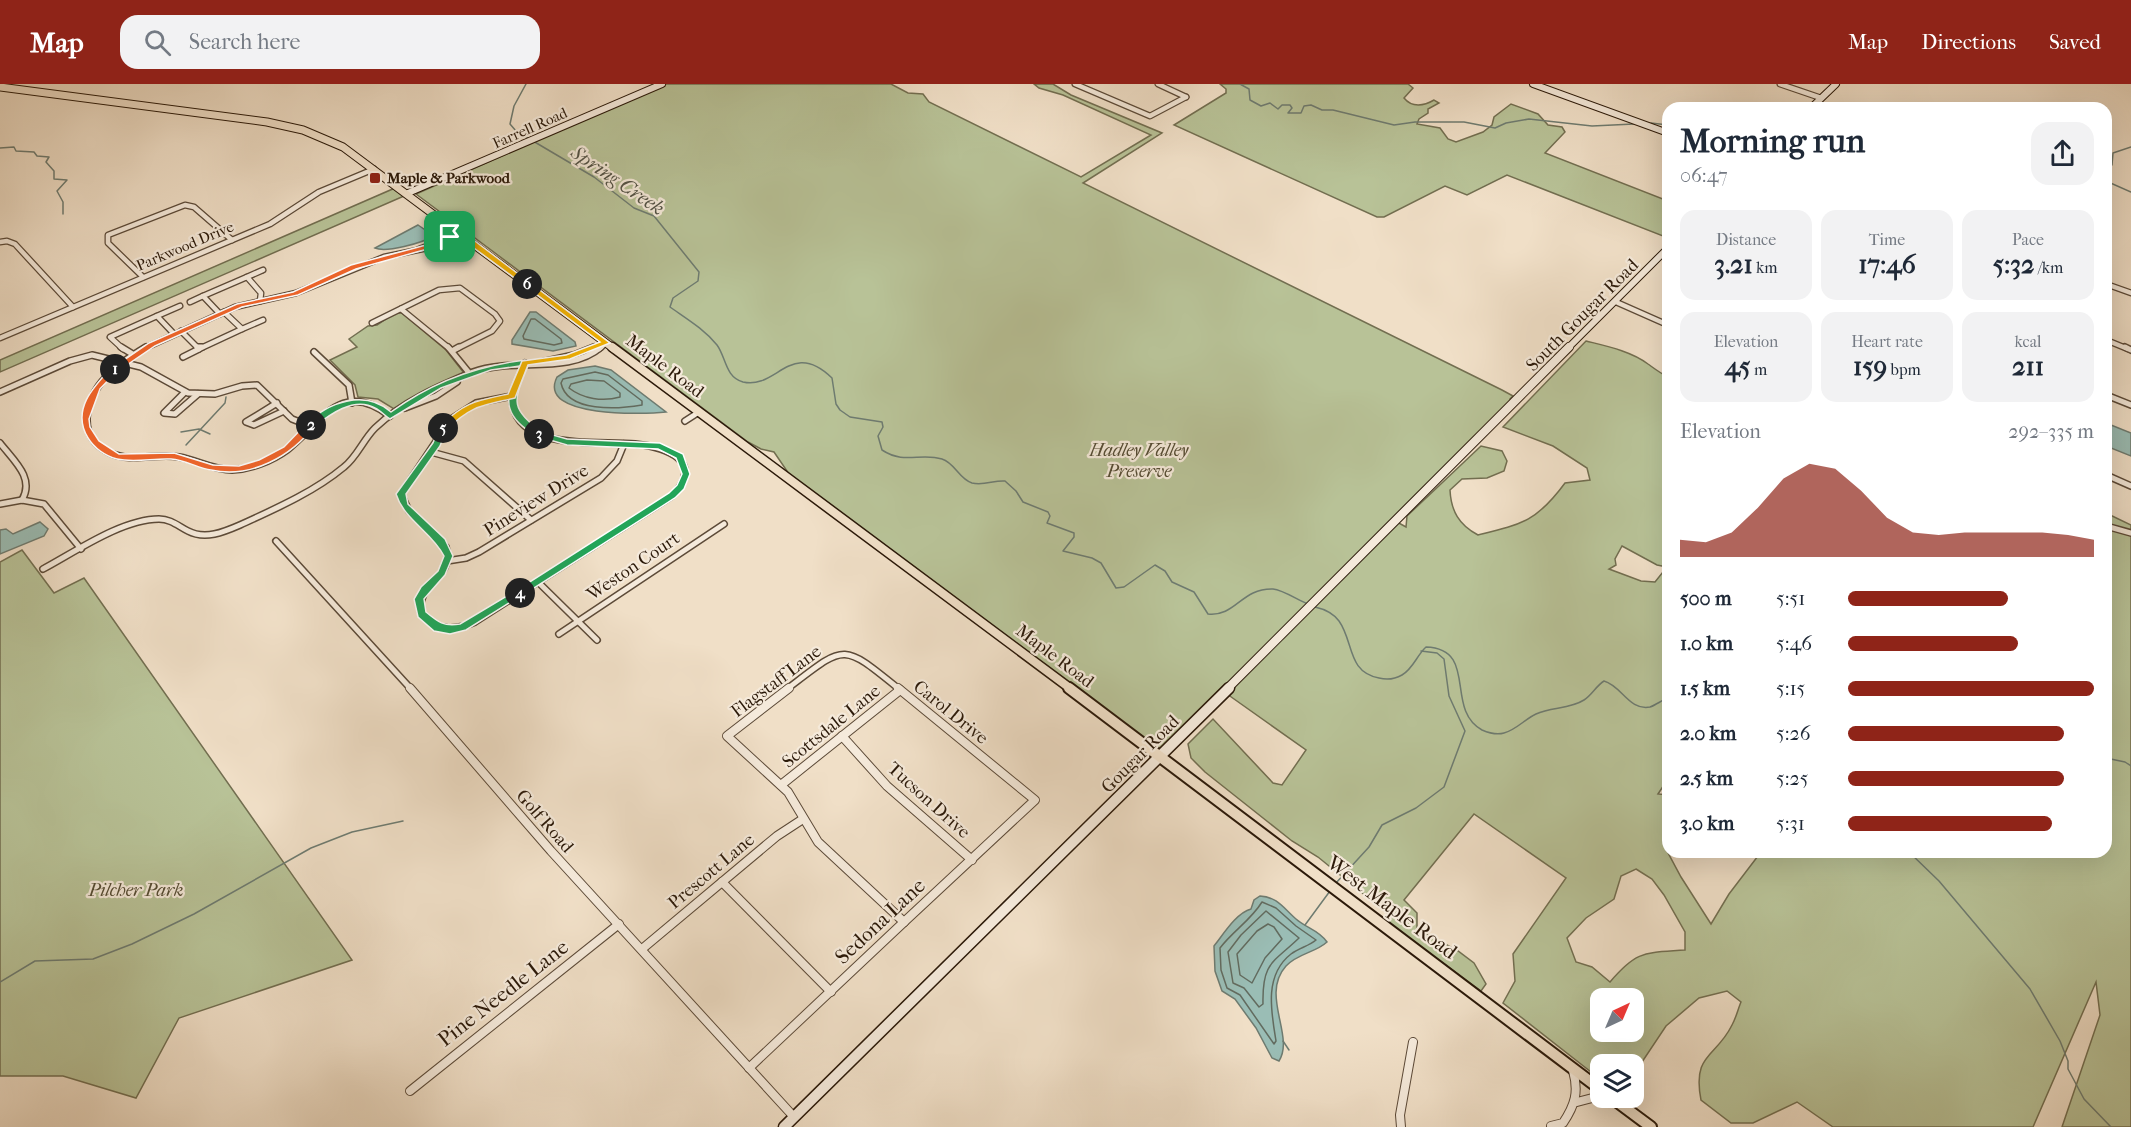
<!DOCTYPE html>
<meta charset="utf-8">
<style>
:root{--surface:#fff;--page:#f2f2f3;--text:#1f2937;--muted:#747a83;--accent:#8f2418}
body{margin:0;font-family:"IM FELL French Canon",serif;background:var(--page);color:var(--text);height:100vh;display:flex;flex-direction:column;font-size:22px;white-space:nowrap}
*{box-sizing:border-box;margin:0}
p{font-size:20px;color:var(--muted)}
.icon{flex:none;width:33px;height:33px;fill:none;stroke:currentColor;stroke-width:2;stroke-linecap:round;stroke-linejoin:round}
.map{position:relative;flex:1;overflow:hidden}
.details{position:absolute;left:1662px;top:18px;width:450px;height:756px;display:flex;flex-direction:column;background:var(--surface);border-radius:18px;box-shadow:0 6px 24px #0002}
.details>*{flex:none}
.needle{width:39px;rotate:44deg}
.tools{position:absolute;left:1590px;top:904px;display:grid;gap:12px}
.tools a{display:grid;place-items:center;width:54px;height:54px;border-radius:12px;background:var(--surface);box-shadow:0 6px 24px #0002;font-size:30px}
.pin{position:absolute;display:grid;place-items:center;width:51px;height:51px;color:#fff;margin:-26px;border-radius:12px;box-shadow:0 3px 9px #0006}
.km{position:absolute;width:30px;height:30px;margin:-15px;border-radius:50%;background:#222;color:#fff;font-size:16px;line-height:30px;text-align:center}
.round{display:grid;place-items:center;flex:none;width:63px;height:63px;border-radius:18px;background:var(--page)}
.overview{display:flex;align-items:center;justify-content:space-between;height:102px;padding:0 18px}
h1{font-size:33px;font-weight:700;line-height:45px}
.stats{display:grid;grid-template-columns:repeat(3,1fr);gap:9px;height:102px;padding:6px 18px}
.stats div{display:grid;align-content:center;border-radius:15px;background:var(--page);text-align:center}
.stats b{font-size:26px;font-weight:700}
.stats small{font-size:16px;font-weight:400}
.stats p{font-size:16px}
.chart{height:168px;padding:12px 18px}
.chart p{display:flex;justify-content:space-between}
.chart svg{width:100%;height:108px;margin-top:6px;fill:var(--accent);opacity:.7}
ul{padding:0 18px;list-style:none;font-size:20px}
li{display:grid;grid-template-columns:96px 72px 1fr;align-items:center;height:45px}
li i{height:15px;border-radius:8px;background:var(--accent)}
header{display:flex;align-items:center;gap:36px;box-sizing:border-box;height:84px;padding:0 30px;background:var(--accent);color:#fff}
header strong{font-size:28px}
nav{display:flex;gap:33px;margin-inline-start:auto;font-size:21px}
.search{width:420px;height:54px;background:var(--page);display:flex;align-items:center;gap:15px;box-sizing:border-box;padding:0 21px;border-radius:18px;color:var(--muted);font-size:22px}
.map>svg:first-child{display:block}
.green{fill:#b8c297;stroke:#726e50;stroke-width:1.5;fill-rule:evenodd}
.water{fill:#9abdb5;stroke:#6e7b70;stroke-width:1.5}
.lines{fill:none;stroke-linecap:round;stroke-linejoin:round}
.shore{stroke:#626b5f;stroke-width:1.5}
.stream{stroke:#6e7b70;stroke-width:1.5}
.street-far2-casing{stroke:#5c4a38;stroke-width:7}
.street-far1-casing{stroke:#5c4a38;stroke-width:8}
.street-casing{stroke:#5c4a38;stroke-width:10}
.secondary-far2-casing{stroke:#2b1909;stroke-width:8}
.secondary-far1-casing{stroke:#2b1909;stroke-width:10}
.secondary-casing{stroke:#2b1909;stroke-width:13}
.primary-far2-casing{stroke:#2b1909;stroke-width:9}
.primary-far1-casing{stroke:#2b1909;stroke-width:11}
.primary-casing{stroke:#2b1909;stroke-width:14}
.street-far2{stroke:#f5eadb;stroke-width:4.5}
.street-far1{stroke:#f5eadb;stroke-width:5}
.street{stroke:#f5eadb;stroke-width:8}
.secondary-far2{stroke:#f5eadb;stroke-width:6}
.secondary-far1{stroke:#f5eadb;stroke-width:8}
.secondary{stroke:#f5eadb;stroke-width:10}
.primary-far2{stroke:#f0dfc7;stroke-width:7}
.primary-far1{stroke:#f0dfc7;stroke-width:8}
.primary{stroke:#f0dfc7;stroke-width:10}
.split-1{fill:#f0652b;stroke:#fff;stroke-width:1.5}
.split-2{fill:#f0652b;stroke:#fff;stroke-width:1.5}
.split-3{fill:#22a559;stroke:#fff;stroke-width:1.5}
.split-4{fill:#22a559;stroke:#fff;stroke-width:1.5}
.split-5{fill:#22a559;stroke:#fff;stroke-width:1.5}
.split-6{fill:#f5b400;stroke:#fff;stroke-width:1.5}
.split-7{fill:#f5b400;stroke:#fff;stroke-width:1.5}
.poi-dot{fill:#8f2418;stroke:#f5eadb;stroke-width:2}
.labels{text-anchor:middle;stroke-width:4.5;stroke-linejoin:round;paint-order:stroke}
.far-street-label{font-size:15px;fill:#2b1909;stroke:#f5eadb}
.far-poi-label{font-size:15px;font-weight:bold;fill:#2b1909;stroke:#f5eadb;text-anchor:start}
.street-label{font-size:18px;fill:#2b1909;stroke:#f5eadb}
.park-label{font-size:18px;font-style:italic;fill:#554c34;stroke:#f5eadb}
.water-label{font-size:20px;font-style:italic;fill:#525245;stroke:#f5eadb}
.near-street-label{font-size:21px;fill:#2b1909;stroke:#f5eadb}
</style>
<header>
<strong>Map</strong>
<div class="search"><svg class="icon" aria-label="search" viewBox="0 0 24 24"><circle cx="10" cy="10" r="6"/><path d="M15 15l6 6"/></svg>Search here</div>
<nav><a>Map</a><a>Directions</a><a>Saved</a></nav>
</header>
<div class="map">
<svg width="2131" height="1043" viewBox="0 0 2131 1043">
<rect width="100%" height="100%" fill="#f0dfc7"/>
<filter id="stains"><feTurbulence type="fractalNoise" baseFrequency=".00333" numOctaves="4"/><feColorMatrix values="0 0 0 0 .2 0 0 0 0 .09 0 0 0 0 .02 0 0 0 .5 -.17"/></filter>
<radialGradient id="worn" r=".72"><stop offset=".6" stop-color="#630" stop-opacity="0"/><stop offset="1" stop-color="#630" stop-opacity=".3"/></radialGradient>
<g class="green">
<path d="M664,0H891L908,9L923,10L929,18L1081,93L1151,51L1063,11L1039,4L1034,0H1053L1071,11L1162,49L1083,99L1502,306L1513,312L1510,315L1512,317L1164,663L1157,664L789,390L774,368L761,365L748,358L416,110Z"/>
<path d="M1220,0H1408L1413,4L1404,14C1412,24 1424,22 1434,16L1439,19L1428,25V29L1419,35L1417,40L1440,44L1448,55L1456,58L1483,48L1492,41L1494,33L1511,20L1538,30L1548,41L1562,43L1565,48L1545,69L1668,117V154L1507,91L1467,111L1445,102L1384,133H1377L1174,41L1226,9V5Z"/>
<path d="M395,104L404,112L0,288V276Z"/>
<path d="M395,229H402L446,266L464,289L394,325L378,315L358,313L355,301L330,276L357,263L349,255L368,242L377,241Z"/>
<path d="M1586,257C1606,262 1631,267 1648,280C1655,285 1660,289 1668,293V695L1658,710L1668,711L1666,765L1681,793L1711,840L1729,810L1761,768H2106V429L2131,441V1043H2062L2100,931L2096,898L2033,1043H1833L1797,1018L1753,1039H1731L1701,1016C1692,969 1716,974 1732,941C1736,934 1738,925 1741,918L1727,907L1699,914L1666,942L1634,990V981H1600V995L1503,919L1515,897L1513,870L1566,794L1474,730L1404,816L1417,829V845L1458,867L1474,879L1486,900L1481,907L1387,838L1388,830L1318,773L1292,757L1205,688L1191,674L1188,660L1213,635L1273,699L1282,701L1306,666L1227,610L1397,438L1406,443L1407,432L1481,362L1502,367L1507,377L1504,387L1487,394L1462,395L1450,406C1451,427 1459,441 1478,451C1523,440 1537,437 1565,399L1590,396L1587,384L1553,362L1503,343ZM1622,462L1657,481L1667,483L1655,498L1641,497L1609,485L1616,481L1615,475ZM1636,785L1652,795L1664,811L1685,848V866C1645,869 1637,866 1610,898L1592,883L1576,878L1567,854L1586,834L1614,815L1621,792ZM1600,915H1634V948H1600Z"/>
<path d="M22,466L54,509L84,494L352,876L179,934L136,1014L63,992H0V478Z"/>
</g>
<g class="water">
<path d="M418,141L434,152C422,159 386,169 375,164Z"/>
<path d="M530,228H536L575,258L576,262L553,267L512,260V256Z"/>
<path d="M595,282L611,286L666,328C647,330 536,335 557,293L568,286Z"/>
<path d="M2106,339L2131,349V372L2106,362Z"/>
<path d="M40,438L48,445L44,452L0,470V446L6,445L13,450Z"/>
<path d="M1260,812C1278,813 1284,825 1296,835C1306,844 1319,846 1327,858C1315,869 1298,869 1286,882C1260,911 1295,952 1279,977L1272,974L1256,944L1235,915L1222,907L1215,887L1214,862C1223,851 1236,829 1251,825L1254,816Z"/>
</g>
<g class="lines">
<g class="shore">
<path d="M531,235H535L561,255L562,259L554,261L524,255L523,252Z"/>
<path d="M595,288L608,291L642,317V321C619,325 567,329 561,299L563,295Z"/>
<path d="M587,296L604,297L620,309V313C603,318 583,315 569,304L571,300Z"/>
<path d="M1262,818L1276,824L1296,842L1316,856C1309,862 1299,864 1291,870C1264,891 1271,927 1276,957L1274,960L1240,911L1227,904L1221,886L1220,864C1233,847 1251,836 1262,818Z"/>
<path d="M1266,827L1299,854C1273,879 1262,878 1263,920L1259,923L1244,904L1233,899L1228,868L1241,851Z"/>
<path d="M1268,840L1274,843L1282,855L1265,874L1252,899L1240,891L1237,870L1257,847Z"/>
</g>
<g class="stream">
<path d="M526,0L514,22L510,40L516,47L529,55"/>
<path d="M1240,0L1249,5L1250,16L1261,22L1270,19L1278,25L1282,21H1290L1292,24L1288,29H1301L1304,22L1311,21L1322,26H1333L1394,41L1415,38H1464L1495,44L1506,39L1529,35L1592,42L1634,40"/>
<path d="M1651,39L1668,41"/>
<path d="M533,57L594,93L634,124L654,132L699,188L698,197L673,214L670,223C687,235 704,245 717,261C726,273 725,293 743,298C777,306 791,254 832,294L836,320L840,326L850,333L882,338L883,343L878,352L882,366C905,381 920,368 942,375C955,379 959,395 972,399C984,402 994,396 1005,397L1016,407L1023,418L1048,428L1050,432L1047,439L1074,449V453L1063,467L1092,474L1101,479L1116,504L1124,503L1155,481L1165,487L1172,498L1194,508L1208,530C1236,533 1241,504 1273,505C1283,506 1298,516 1308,520"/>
<path d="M0,64L14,63L16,67L34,68L37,72L49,73L46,78L54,87V95L67,96L57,107L63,118V130"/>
<path d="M2106,86L2112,81L2113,69L2131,63"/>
<path d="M2106,97L2131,108"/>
<path d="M181,348L199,345L210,350"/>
<path d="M186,361L225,319L226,313"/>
<path d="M1315,523C1324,525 1333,529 1339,537C1354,558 1347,588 1379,594C1387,596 1395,595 1402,591C1413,585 1417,571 1426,563C1479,565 1444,625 1482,646C1489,649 1497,651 1504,649C1516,646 1525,635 1536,630C1551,623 1570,625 1584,616C1592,611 1596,602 1604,597C1622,602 1629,627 1650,623C1656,621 1662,616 1668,614"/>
<path d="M2106,674L2125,678L2131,682"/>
<path d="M1909,768L1939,797L2030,905L2060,957L2068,977V985L2084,1015L2111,1043"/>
<path d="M1336,799L1369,763L1382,741L1416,724L1444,703L1465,647L1449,612L1444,575L1437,569L1421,567"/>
<path d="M1305,841L1330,807"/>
<path d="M0,898L35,877L93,875L132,860L194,830L311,764L352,748L403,737"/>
<path d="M1283,957L1289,966"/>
</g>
<g class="street-far2-casing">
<g id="street-far2">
<path d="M1075,0L1150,32L1186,13"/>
<path d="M1158,0L1186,13"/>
<path d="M1780,0L1821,14"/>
<path d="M0,158L7,157L15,160L73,223"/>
<path d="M419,165L460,150"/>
<path d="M143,193L108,159V151L185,121L194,123L232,156"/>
<path d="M247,193L263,186"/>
<path d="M2106,200L2131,209"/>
<path d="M190,218L203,212"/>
<path d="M1616,218L1668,241"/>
<path d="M401,225L450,265"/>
<path d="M220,230L203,212L247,193L261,209L260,217"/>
<path d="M157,232L180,222"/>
<path d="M372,239L439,206L460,204L495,230L500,237L492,247L456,265"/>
<path d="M242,245L263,236"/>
<path d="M181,247L199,265"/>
<path d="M0,254L270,140L319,108L374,85"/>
<path d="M2106,256L2128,265"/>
<path d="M123,265L110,253L157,232L174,250"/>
<path d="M143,265L235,223L296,209L384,173L442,161L460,150"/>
<path d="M199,265L242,245L224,228"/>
<path d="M590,265L606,259"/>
<path d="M599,265L606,259"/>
</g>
</g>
<g class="street-far1-casing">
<g id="street-far1">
<path d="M121,263L134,271"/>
<path d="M146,263C131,272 117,281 106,293C84,316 76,354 110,369C132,379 156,369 179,373C197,376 213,386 232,386C251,385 272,377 287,366C321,339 341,294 390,332"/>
<path d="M197,263H202"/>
<path d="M448,263L470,290"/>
<path d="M2125,263L2131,266"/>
<path d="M452,267L459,263"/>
<path d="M314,268L349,301L352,319"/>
<path d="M183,273L199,265"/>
<path d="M542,278L574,271L594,263"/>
<path d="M0,308L70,277L92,271L141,283L188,309L215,310L242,302L257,301L292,335L310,342"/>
<path d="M185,308L164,329L175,330L198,310"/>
<path d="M2106,311L2131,321"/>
<path d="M512,312C512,369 598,356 635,360C666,363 706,377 672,412L475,538C454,547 438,547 421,530C416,495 455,497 446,463L409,427L401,410L451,335L476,319Z"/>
<path d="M512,312L525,279"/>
<path d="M277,319L246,338L254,341L284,327"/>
<path d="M405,324L436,312L457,298"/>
<path d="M685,337L699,328"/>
<path d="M0,359C14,377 35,394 22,416"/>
<path d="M431,368L464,377L531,436"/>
<path d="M2106,391L2131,402"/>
<path d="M0,420L22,416L44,420L81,465"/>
<path d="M2106,442L2131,449"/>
<path d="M276,457L411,605"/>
<path d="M447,477L466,474L479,468L601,394L617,377L624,360"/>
<path d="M43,485C75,468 122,435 159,435C171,435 178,442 188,447C205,456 224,448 240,441C275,425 314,408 344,383C357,373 363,356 375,344C402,318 439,302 473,288C514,273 569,291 601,263"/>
<path d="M538,498L597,556"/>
<path d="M559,550L724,440"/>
<path d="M787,605C846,560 841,558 899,605"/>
</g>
</g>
<g class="street-casing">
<g id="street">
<path d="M410,604L551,767L794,1033"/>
<path d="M789,604L727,652L788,708L818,758L904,838"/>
<path d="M898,604L1035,716L904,838"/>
<path d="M842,652L887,702L972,776"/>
<path d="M781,701L900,606"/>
<path d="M722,798L831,908"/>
<path d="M642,865L777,752L803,735"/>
<path d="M749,984L904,838"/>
<path d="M410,1007L619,840"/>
<path d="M1577,1018L1600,1012"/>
<path d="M1551,1042L1563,1039C1575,1021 1579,1008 1573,987"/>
<path d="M1401,1043L1400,1031L1413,958"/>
</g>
</g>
<g class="secondary-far2-casing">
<g id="secondary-far2">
<path d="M1533,0L1668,49"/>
<path d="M1811,24L1836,0"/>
<path d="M408,109L662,0"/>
<path d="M1567,265L1668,164"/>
</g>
</g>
<g class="secondary-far1-casing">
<path id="secondary-far1" d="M1227,605L1569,263"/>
</g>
<g class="secondary-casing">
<path id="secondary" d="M784,1043L1229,604"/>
</g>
<g class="primary-far2-casing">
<path id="primary-far2" d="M0,3L267,38L303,46L343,63L614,265"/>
</g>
<g class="primary-far1-casing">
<path id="primary-far1" d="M612,263L1071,605"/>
</g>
<g class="primary-casing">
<g id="primary">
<path d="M1069,604L1600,1005"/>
<path d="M1612,1014L1651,1043"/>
</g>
</g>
<use href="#street-far2" class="street-far2"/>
<use href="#street-far1" class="street-far1"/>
<use href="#street" class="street"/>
<use href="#secondary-far2" class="secondary-far2"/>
<use href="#secondary-far1" class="secondary-far1"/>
<use href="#secondary" class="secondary"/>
<use href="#primary-far2" class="primary-far2"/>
<use href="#primary-far1" class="primary-far1"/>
<use href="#primary" class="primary"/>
</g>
<path class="split-1" d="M448,151L454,153L431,164L356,185L298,211L242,223L155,262L118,287L111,285L149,259L237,220L293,208L351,181L426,161Z"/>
<path class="split-2" d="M112,283L119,285L100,305L89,335L90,343L99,357L119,370L174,369L213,381L239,382L259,376L284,363L307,339L315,341C292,372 251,395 211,386C198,384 185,376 171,375C154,374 134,379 117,375C105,372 94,364 88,354C71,326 93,303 112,283Z"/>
<path class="split-3" d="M525,276L529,279C515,315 507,323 542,348V352C535,353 531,349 526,345C499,325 509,307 520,282L491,286L441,304L390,335C385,332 381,327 375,324C354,312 329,331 314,343L306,341C327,318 365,305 391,328C432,298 475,282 525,276Z"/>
<path class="split-4" d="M539,347L567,355L660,359L683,370L690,390L684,405L675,414L520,513L515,509L517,506L669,409L677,401L682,390L676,374L658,365L567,361L536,352L534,350Z"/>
<path class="split-5" d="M440,342L447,344L440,362L406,410L408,420L445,455L453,472L445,491L424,515L426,528C438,538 444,543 460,540L517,506H523L525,509L466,546L450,550L434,547L418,533L414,515L421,503L438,487L444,472C432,448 404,436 396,410L433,359Z"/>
<path class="split-6" d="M524,198H529L610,259L570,275L528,281L515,314C481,322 472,321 446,346H440V342C465,318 475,317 508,310L522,277L566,271L600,258L524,201Z"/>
<path class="split-7" d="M458,148H463L529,198V201H524L459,153L450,155L447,153Z"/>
<rect class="poi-dot" x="369" y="88" width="12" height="12" rx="3"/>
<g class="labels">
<g class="far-street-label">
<text transform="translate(530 44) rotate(-24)" y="5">Farrell Road</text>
<text transform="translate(185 162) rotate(-23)" y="5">Parkwood Drive</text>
</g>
<g class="far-poi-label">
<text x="387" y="99">Maple &amp; Parkwood</text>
</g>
<g class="street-label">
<text transform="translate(1582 231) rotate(-45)" y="6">South Gougar Road</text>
<text transform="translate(665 282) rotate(37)" y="6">Maple Road</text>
<text transform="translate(536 416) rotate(-32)" y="6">Pineview Drive</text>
<text transform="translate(633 482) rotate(-34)" y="6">Weston Court</text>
<text transform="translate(1055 572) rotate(37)" y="6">Maple Road</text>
<text transform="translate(776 597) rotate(-37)" y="6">Flagstaff Lane</text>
<text transform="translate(951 628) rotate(39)" y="6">Carol Drive</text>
<text transform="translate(831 642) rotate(-39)" y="6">Scottsdale Lane</text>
<text transform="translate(1140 670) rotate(-45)" y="6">Gougar Road</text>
<text transform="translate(929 716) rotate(42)" y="6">Tucson Drive</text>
<text transform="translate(545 737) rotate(49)" y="6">Golf Road</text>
<text transform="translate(711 787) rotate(-40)" y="6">Prescott Lane</text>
</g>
<g class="park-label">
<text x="1139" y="372">Hadley Valley<tspan x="1139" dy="21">Preserve</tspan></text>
<text x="136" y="812">Pilcher Park</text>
</g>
<g class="water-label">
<text transform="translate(618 96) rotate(34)" y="7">Spring Creek</text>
</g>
<g class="near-street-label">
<text transform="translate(1392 823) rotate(37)" y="7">West Maple Road</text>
<text transform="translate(880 837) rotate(-43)" y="7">Sedona Lane</text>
<text transform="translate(503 909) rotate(-38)" y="7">Pine Needle Lane</text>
</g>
</g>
<rect width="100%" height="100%" filter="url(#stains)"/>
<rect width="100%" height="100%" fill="url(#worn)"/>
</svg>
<div class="tools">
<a><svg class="needle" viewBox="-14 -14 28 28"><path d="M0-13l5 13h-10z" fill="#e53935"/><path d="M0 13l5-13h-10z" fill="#747a83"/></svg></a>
<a><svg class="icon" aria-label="layers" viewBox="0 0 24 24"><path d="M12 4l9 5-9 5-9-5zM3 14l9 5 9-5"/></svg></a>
</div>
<div class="pin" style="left:450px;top:153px;background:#1e9e55"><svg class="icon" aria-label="arrive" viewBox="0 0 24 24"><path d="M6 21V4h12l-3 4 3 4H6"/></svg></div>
<b class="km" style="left:115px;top:285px">1</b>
<b class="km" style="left:311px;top:341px">2</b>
<b class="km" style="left:539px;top:350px">3</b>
<b class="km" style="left:520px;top:509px">4</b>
<b class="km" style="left:443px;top:344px">5</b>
<b class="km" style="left:527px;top:200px">6</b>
<section class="details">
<div class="overview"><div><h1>Morning run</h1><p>06:47</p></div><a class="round"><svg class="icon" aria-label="share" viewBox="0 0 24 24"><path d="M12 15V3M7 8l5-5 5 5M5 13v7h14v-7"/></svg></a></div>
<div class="stats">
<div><p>Distance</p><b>3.21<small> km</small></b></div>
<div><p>Time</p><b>17:46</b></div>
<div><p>Pace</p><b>5:32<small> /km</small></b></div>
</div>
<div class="stats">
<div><p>Elevation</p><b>45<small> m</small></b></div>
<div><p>Heart rate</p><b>159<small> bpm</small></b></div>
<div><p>kcal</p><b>211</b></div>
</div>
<div class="chart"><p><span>Elevation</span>292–335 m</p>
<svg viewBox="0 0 160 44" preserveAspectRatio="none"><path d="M0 44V37L10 38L20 34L30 24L40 12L50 6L60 8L70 17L80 28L90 34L100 35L110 34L120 34L130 34L140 34L150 35L160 37V44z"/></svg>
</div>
<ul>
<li><b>500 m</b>5:51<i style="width:65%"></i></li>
<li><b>1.0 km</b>5:46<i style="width:69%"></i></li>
<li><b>1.5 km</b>5:15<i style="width:100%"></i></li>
<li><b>2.0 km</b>5:26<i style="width:88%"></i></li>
<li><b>2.5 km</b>5:25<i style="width:88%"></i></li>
<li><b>3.0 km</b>5:31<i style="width:83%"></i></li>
</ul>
</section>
</div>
